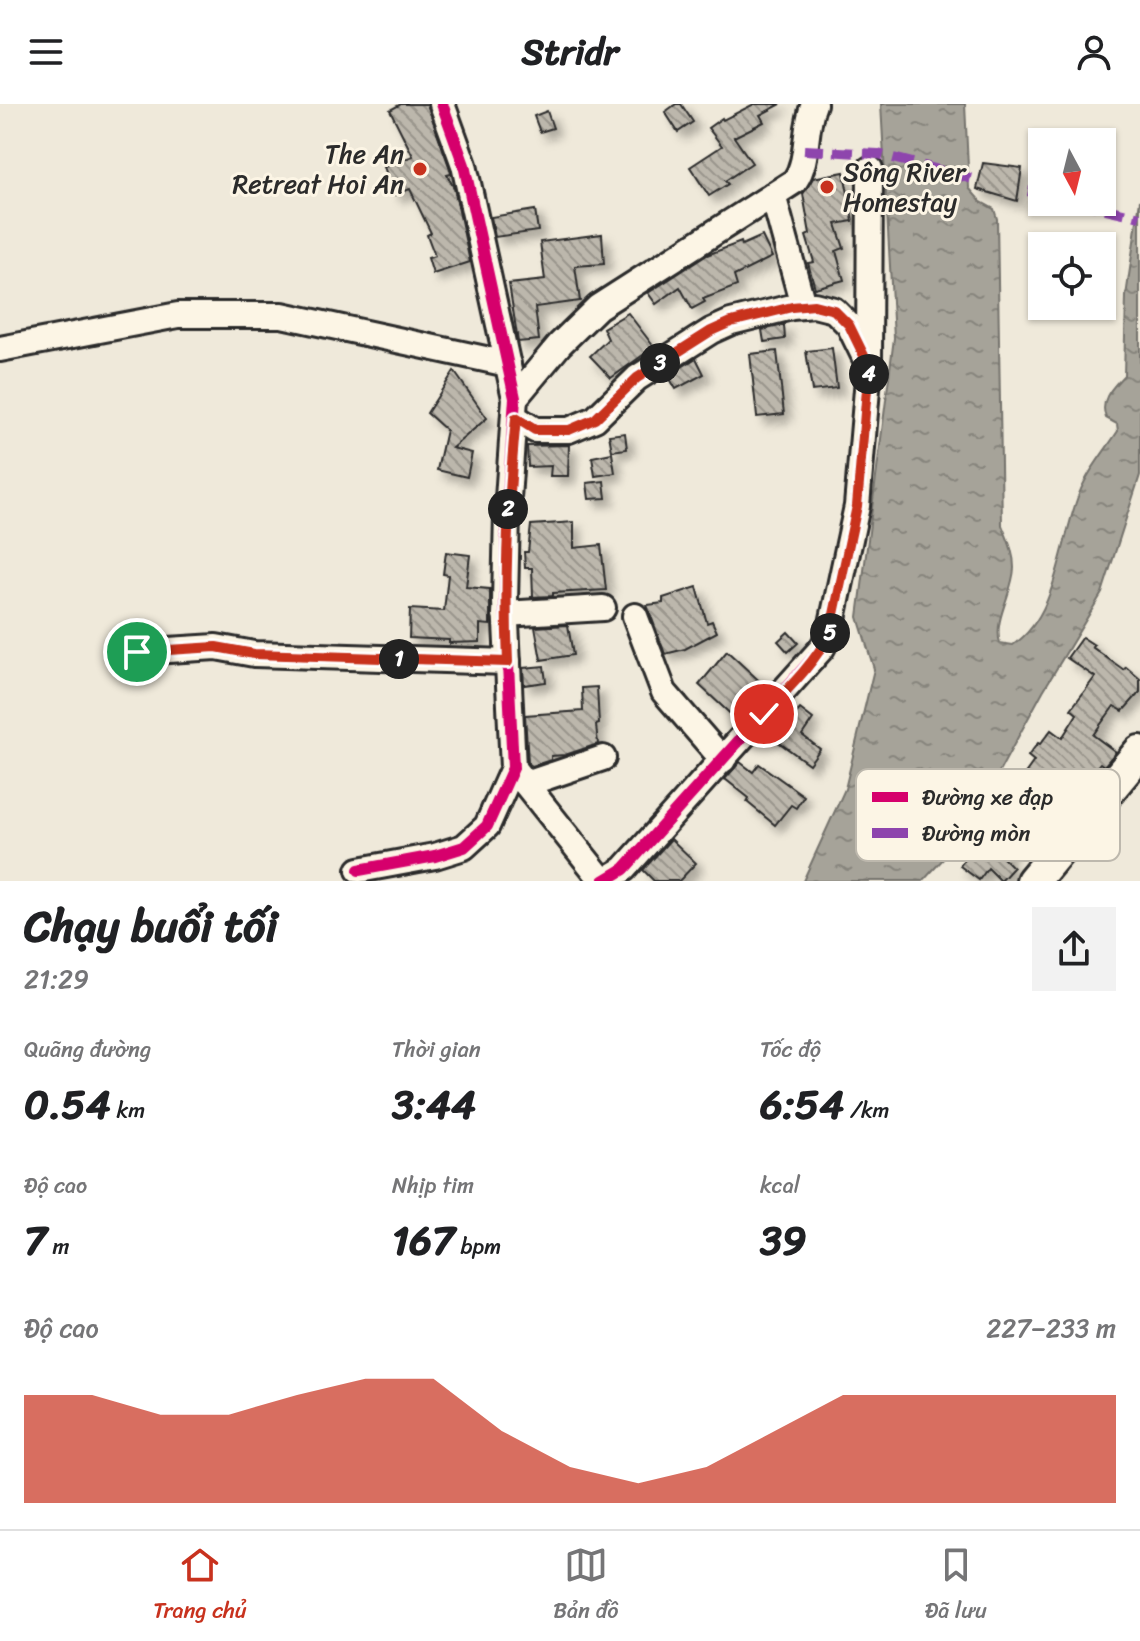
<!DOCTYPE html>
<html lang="vi">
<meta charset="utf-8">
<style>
:root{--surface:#fff;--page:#f2f2f2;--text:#202124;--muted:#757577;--line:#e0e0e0;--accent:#c8321e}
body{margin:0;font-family:Sriracha,sans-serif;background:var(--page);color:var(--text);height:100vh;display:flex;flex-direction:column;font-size:30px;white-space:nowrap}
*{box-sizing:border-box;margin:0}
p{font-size:26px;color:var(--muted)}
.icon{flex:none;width:44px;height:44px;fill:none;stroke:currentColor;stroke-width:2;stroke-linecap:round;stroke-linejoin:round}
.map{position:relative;height:777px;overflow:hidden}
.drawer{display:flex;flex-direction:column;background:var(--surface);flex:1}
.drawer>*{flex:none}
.needle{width:52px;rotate:173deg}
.controls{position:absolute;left:1028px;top:24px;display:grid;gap:16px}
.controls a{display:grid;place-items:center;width:88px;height:88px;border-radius:0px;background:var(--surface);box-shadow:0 2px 6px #0004;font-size:40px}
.pin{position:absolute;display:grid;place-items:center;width:68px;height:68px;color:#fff;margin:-34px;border:4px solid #fff;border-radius:50%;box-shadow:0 2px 8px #0007}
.km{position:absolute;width:40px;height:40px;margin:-20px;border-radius:50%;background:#222;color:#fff;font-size:22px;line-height:40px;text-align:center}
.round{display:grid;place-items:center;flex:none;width:84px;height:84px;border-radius:0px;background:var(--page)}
.overview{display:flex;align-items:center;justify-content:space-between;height:136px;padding:0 24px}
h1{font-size:44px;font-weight:700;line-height:60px}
.stats{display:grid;grid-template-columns:repeat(3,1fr);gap:12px;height:136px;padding:8px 24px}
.stats div{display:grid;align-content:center}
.stats b{font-size:40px;font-weight:700}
.stats small{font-size:22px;font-weight:400}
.stats p{font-size:22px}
.chart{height:224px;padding:16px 24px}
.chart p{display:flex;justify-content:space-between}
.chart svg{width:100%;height:144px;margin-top:8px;fill:var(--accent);opacity:.7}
header{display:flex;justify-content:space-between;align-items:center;height:104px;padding:0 24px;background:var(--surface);font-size:36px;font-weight:700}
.dock{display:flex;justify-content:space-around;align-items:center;height:112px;border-top:2px solid var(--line);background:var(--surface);font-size:22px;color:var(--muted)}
.dock a{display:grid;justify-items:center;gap:4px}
.dock .selected{color:var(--accent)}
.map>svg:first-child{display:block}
.water{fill:url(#water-ripples);stroke:#75736d;stroke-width:2}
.building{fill:url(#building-back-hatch);stroke:#2b2b2b;stroke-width:2;filter:url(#shadow)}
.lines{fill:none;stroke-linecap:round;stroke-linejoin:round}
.minor-casing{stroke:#2b2b2b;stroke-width:30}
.major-casing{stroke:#2b2b2b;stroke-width:38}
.minor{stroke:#fcf5e5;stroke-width:24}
.major{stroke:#fcf5e5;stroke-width:32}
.quiet{stroke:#8e44ad;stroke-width:10;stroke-dasharray:20 10;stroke-linecap:butt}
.cycleway-casing{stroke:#fcf5e5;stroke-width:17}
.cycleway{stroke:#d6006c;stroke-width:12}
.route-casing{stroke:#fff;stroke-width:16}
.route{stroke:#c8321e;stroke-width:10}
.poi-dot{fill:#c8321e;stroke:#fcf5e5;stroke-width:3}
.labels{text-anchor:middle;stroke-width:6;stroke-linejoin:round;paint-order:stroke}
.poi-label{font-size:26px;fill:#2b2b2b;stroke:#fcf5e5;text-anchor:end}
.key{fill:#fcf5e5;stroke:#bdb8ad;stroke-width:2}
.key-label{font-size:22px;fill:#2b2b2b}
</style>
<header><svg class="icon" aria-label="menu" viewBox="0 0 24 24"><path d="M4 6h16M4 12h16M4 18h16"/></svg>Stridr<svg class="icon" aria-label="person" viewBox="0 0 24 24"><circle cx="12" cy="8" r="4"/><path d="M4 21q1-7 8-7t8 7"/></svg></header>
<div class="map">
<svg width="1140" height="777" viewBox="0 0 1140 777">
<defs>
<pattern id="water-ripples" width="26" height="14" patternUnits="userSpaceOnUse" patternTransform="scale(2)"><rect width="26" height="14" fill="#a6a399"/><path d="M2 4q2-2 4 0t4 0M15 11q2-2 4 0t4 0" fill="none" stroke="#87857d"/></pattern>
<pattern id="building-back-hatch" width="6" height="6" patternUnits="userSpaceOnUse" patternTransform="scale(2)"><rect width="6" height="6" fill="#bcb7ac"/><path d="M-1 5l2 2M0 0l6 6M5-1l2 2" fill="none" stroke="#99958c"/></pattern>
<filter id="shadow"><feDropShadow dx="7" dy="7" stdDeviation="4" flood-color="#0004"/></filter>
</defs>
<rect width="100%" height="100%" fill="#efe9da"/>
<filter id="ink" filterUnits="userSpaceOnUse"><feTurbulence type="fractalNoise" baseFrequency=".0125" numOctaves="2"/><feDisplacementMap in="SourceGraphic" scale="16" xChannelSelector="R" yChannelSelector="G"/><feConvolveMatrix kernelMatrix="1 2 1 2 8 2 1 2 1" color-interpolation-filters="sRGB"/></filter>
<g filter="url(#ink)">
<path class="water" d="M881,0H965L969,84L981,98L994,105L997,115L1002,421C1008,436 1014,448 1014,464C1013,489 993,516 1000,539L1013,541C1058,511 1060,437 1079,390C1088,367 1105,347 1118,327L1117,320L1106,314C1099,296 1112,284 1124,271L1126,192L1140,96V371L1102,489L1043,587L986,692L980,715L923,777H803L845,685L874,565L858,513L894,234Z"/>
<g class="building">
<path d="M401,0H427L450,65L451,70L447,71L454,84L470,158L433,170L428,154L435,152L427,131L431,129L410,85L395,91L384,63L413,52L390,6Z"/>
<path d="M676,0H681L693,18L678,28L665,8Z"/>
<path d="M754,0H781L760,11L764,18L734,33L752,59L725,77L728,80L709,92L690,63L722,42L708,24L722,14L723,16Z"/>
<path d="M547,7L553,24L540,28L534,12Z"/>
<path d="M983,59L1022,64L1017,97L977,85Z"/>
<path d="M844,68L853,117L836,120L844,144L836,147L844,176L815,184L808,159L814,158L806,132L810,130L803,90L813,74Z"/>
<path d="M535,106L538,127L495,133L491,113Z"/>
<path d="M602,130L604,160L575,162L580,197L535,203L539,236L518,238L509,180L545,176L540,138Z"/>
<path d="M762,132L772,153L734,172L737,182L703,195L705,198L692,205L680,183L656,200L648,189L707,151L741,138L742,141Z"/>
<path d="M628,209L654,243L611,274L590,252L608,235L603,224Z"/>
<path d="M784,221L785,235L764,238L762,226Z"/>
<path d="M832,244L837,284L812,287L806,247Z"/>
<path d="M777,247L784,310L757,313L750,250Z"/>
<path d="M696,254L704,270L676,285L668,272Z"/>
<path d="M454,267L487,314L452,344L472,349L467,373L437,366L446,326L427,309Z"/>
<path d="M625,329L627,345L612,347L609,331Z"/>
<path d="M569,341L568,372H550L551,362L528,363L527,342Z"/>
<path d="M612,349L615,369L595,372L592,353Z"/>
<path d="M604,377L606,394L589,395L587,379Z"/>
<path d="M574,418V444L601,441L606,486L553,489V492L530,493H533L532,464H525L524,448H528L531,421Z"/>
<path d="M446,448L470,451L466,483L490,485V521L480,520V538L449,539V536L409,534L410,505L444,507L448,471L443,470Z"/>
<path d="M697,483L707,519L712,517L717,528L685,545L665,550L647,501L663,499V494Z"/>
<path d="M568,521L573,551L541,556L535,523Z"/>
<path d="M788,528L798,539L788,548L778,537Z"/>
<path d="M1082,533L1094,541L1092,543L1124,566L1126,563L1140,575V588L1123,607L1114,602L1093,631L1116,648L1104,662L1100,659L1083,679L1081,677L1049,713L1043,708L1029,724L1028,723L1003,754L1013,764L1001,777L988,764L979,776L960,762L969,749L966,746L976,733L979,736L1018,688L1014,685L1034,657L1028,652L1038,639L1040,640L1051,626L1062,634L1077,610L1071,605L1095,573L1067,554Z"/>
<path d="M727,547L765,582L737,616L699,581Z"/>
<path d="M544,562L546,578L524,581L523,564Z"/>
<path d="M597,583L599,620L596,621L598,640L565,651L551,652V656L532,662L528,659L525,611L583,607L582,584Z"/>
<path d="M800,605L813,615L802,631L820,645L809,660L770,632L773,628L770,625L780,613L787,608L793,613Z"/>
<path d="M740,658L753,668L759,660L804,692L796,704L791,701L775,721L747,698L749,694L725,675Z"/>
<path d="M671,735L696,759L679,777H654L643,766Z"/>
</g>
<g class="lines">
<g class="minor-casing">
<g id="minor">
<path d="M773,91L803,201"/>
<path d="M0,245L178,211H282L508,260"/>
<path d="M869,255L870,65"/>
<path d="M515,294L560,240L598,203L795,77C810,54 803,26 814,0"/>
<path d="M516,314L535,326H569L595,315L637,274L711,227L731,218L792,203L814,201L834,206L849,221L869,262L857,402L830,529L822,544L624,765L604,777"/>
<path d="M505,510L603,504"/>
<path d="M635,512L664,588L723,656"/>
<path d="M137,548L216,543L254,550L508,558"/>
<path d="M513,664L603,777"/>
<path d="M526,680L603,654"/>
<path d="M359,766L435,752L464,743L487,722L513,664L505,498L507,409L515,294L464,61L442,0"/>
</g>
</g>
<g class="major-casing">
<path id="major" d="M1033,777L1140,648"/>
</g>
<use href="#minor" class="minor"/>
<use href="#major" class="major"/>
<g class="quiet">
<path d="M804,46L878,50L973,75"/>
<path d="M1028,87L1042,90"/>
<path d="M1076,98L1140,113"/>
</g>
<g class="cycleway-casing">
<g id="cycleway">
<path d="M516,314L535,326H569L595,315L637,274L711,227L731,218L792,203L814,201L834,206L849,221L869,262L857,402L830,529L822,544L624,765L604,777"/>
<path d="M359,766L435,752L464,743L487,722L513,664L505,498L507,409L515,294L464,61L442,0"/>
</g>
</g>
<use href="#cycleway" class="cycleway"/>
</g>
</g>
<g class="lines" filter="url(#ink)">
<g class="route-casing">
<path id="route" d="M137,548L216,543L254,550L508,558C504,476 508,396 516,314L535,326H569L595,315L637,274L711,227L731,218L792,203L814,201L834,206L849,221L869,262L857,402L830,529C814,560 788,585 764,610"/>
</g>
<use href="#route" class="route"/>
</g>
<g class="poi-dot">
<circle cx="420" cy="65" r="8"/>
<circle cx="827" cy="83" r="8"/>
</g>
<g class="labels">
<g class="poi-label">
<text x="404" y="59">The An<tspan x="404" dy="30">Retreat Hoi An</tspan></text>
<text x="843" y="77" text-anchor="start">Sông River<tspan x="843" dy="30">Homestay</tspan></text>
</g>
</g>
<rect x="856" y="665" width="264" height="92" rx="12" class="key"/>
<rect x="872" y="688" width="36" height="10" fill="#d6006c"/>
<rect x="872" y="724" width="36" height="10" fill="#8e44ad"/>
<g class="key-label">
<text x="922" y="701">Đường xe đạp</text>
<text x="922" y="737">Đường mòn</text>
</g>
</svg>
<div class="controls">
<a><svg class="needle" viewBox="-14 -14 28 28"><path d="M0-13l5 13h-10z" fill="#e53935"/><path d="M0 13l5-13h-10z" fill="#757577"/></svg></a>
<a><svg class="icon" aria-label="locate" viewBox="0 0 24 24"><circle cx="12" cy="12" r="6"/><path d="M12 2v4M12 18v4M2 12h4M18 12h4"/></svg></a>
</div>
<div class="pin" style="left:137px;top:548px;background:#1e9e55"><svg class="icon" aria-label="arrive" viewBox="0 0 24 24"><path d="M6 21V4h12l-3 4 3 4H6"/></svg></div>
<div class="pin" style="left:764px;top:610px;background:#d93025"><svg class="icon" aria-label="check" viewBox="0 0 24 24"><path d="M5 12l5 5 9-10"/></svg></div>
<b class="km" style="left:399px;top:555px">1</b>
<b class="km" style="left:508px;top:405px">2</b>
<b class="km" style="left:660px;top:259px">3</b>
<b class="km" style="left:869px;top:270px">4</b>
<b class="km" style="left:830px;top:529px">5</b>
</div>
<section class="drawer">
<div class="overview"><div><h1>Chạy buổi tối</h1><p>21:29</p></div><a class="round"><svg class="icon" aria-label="share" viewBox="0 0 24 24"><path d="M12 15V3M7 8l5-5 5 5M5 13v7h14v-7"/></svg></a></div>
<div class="stats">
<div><p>Quãng đường</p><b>0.54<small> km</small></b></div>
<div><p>Thời gian</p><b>3:44</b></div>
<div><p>Tốc độ</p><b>6:54<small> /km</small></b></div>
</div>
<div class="stats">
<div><p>Độ cao</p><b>7<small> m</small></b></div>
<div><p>Nhịp tim</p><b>167<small> bpm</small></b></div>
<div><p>kcal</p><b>39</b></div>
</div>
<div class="chart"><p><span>Độ cao</span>227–233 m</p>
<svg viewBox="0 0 160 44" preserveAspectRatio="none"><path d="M0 44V11L10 11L20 17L30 17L40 11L50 6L60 6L70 22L80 33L90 38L100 33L110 22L120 11L130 11L140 11L150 11L160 11V44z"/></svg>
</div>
</section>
<nav class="dock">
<a class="selected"><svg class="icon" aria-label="home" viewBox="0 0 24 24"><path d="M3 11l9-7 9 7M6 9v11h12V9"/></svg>Trang chủ</a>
<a><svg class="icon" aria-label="map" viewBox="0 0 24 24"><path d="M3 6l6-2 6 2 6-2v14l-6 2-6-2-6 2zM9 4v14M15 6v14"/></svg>Bản đồ</a>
<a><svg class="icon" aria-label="saved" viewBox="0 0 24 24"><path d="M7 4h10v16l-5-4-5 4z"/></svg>Đã lưu</a>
</nav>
